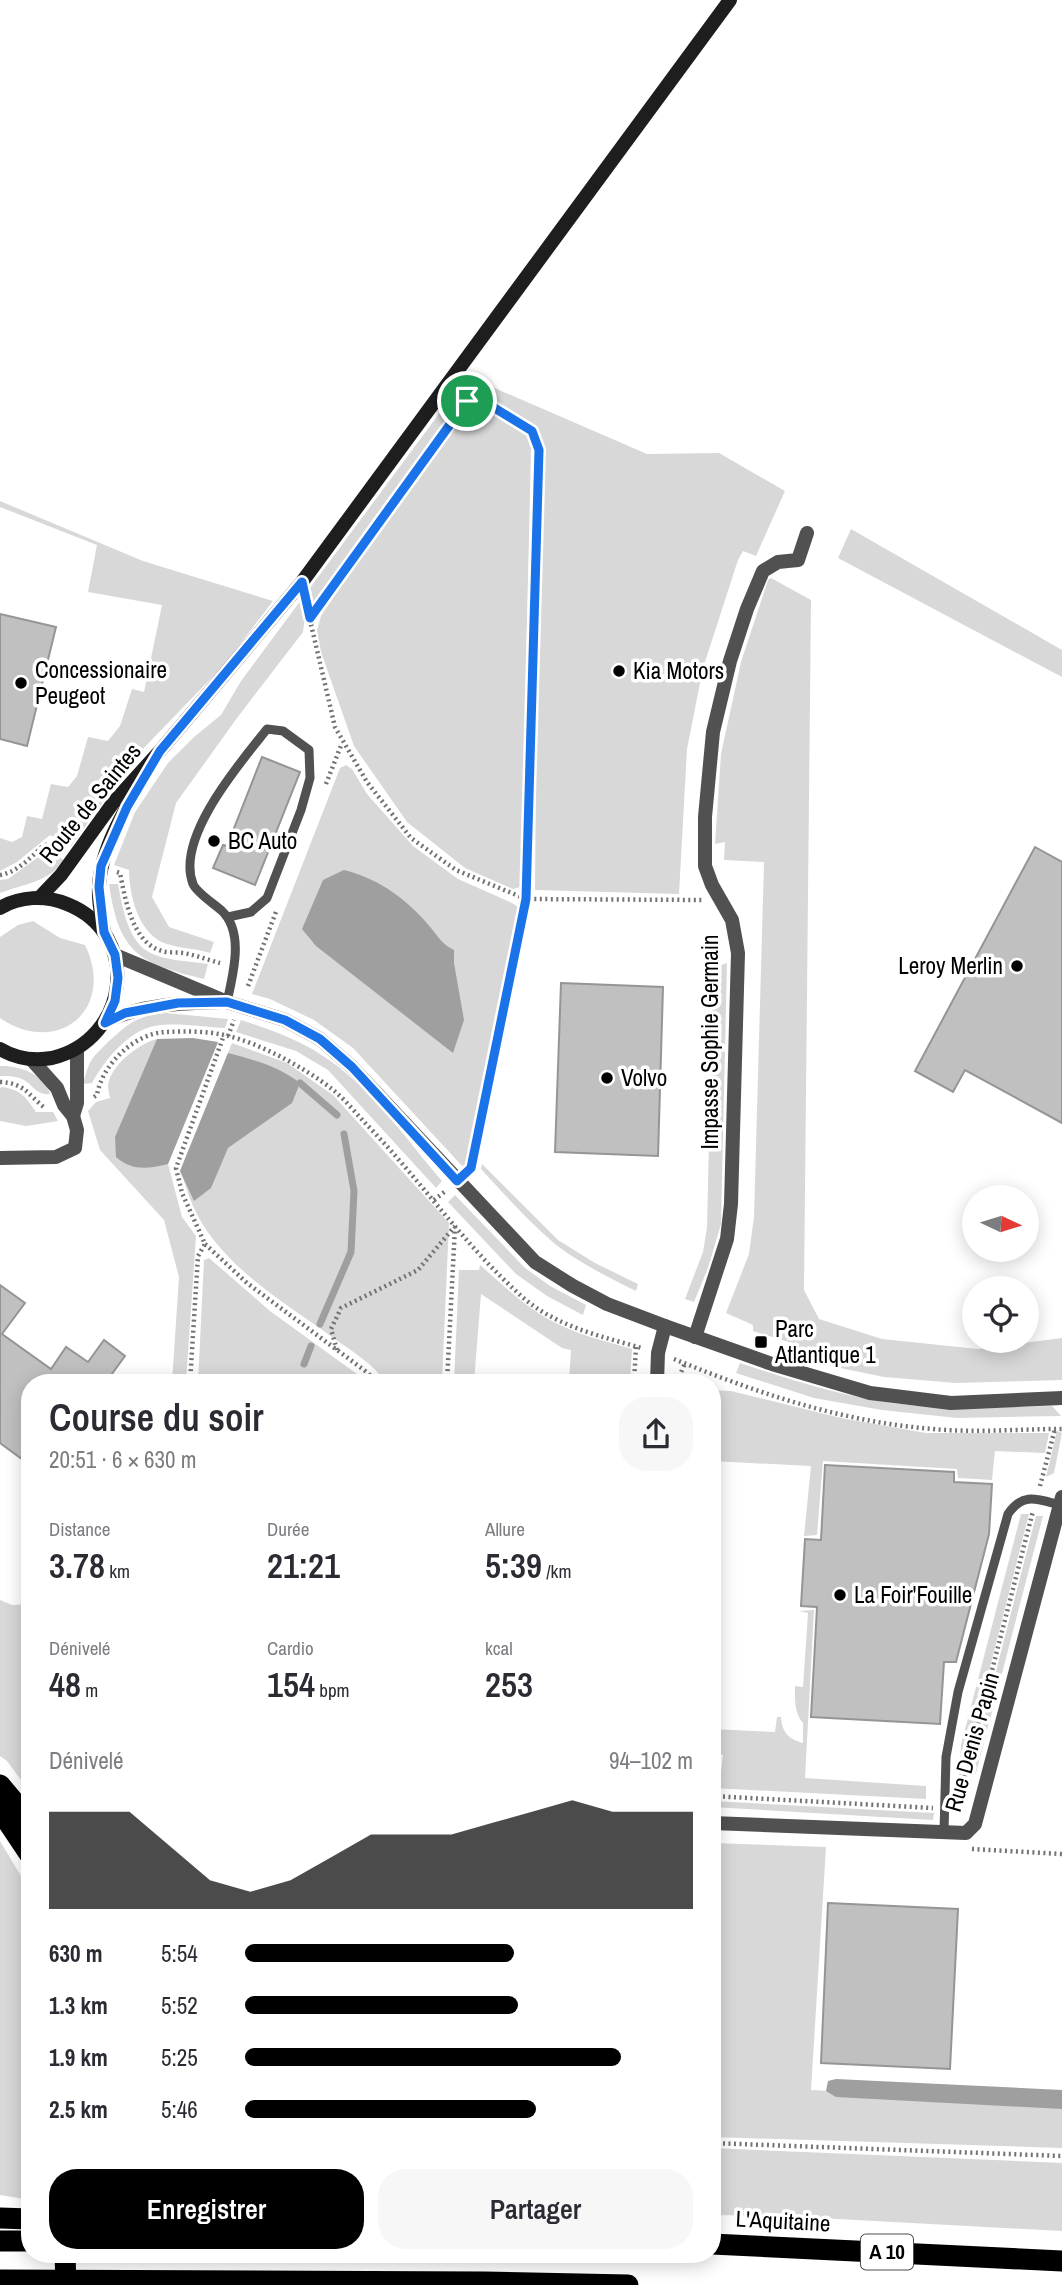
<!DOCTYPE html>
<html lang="fr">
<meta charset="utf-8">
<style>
:root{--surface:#fff;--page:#f7f7f7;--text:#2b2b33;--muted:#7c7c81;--accent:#000}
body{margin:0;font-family:"Archivo Narrow",sans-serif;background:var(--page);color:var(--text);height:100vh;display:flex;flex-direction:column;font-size:26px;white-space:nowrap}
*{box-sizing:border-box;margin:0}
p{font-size:23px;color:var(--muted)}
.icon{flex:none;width:38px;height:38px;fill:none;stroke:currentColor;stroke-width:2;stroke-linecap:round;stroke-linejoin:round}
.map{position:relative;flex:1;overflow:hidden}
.side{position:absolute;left:21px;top:1374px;width:700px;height:889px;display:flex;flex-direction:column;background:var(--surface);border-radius:28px;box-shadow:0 4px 18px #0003}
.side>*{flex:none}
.needle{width:46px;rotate:94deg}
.fabs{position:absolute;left:962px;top:1185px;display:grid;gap:14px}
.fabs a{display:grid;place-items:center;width:77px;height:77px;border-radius:50%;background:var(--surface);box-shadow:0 4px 18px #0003;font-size:35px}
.pin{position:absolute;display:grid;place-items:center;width:60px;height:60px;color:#fff;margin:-30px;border:4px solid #fff;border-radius:50%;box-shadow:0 2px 7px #0007}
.round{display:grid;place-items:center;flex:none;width:74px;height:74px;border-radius:28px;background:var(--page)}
.overview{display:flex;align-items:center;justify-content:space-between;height:119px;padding:0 28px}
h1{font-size:38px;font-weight:600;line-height:52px}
.figures{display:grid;grid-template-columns:repeat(3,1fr);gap:10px;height:119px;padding:7px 28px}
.figures div{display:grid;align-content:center}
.figures b{font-size:35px;font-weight:600}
.figures small{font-size:19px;font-weight:400}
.figures p{font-size:19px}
.chart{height:196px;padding:14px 28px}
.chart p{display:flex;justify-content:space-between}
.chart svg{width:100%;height:126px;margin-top:7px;fill:var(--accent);opacity:.7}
.button{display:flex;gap:14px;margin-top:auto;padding:14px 28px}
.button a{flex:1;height:80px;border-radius:28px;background:var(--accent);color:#fff;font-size:28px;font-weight:600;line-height:80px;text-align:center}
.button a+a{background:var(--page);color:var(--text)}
ul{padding:0 28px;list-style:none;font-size:23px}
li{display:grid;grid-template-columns:112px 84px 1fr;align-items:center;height:52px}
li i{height:18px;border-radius:9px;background:var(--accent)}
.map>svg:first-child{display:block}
.green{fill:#d8d8d8}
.water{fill:#9f9f9f}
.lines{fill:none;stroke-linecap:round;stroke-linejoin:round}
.stream{stroke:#9f9f9f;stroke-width:7}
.building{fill:#c0c0c0;stroke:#959595;stroke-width:2}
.path{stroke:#737373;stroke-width:4.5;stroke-dasharray:2 3.5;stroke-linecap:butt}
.lane{stroke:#515151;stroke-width:9}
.street{stroke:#515151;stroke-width:14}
.secondary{stroke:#1e1e1e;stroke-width:14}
.highway{stroke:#000;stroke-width:21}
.route-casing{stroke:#fff;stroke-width:14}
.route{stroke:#1a73e8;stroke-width:9}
.poi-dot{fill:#000;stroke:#fff;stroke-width:2.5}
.labels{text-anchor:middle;stroke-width:7;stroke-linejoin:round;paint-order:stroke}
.shield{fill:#fff;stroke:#4c4c4c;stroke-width:2}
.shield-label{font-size:21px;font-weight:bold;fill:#000}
.poi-label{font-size:23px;fill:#000;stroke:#fff;text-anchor:start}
.street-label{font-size:23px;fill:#000;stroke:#fff}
</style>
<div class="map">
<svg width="1062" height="2285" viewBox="0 0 1062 2285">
<rect width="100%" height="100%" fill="#fff"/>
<g class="green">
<path d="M467,376L647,454L719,453L785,491L756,556L743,551L738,560L703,668L687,749L679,894L535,890L539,432L483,395L469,393L305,615L303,632L237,718L176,803L152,897L169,927L214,942L210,953C196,948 181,949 167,944C139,936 129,895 129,870L114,865L135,812L168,763L194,737L221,715L241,681Z"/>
<path d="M484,409L526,432L531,448L521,887L513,889L465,868L407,822L354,746L321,652L317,630L321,616L340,587L464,416L472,410Z"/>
<path d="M0,501L143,561L273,601L224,665L137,755L71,846L50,835L17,862L0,871V838L12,842L22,837L27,816L42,819L51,784L68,787L77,776L88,737L108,741L120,726L132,689L144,692L162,605L88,592L97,545L0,507Z"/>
<path d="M851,529L1062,650V677L838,558Z"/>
<path d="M771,578L811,600L804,1290L819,1319L882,1339L978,1349L1062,1338V1380L956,1383L884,1377L792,1358L795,1344L753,1331V1325L726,1313L749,1254L754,1217L764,862L724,860L725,842L715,844L721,754L741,662L768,580Z"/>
<path d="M346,765L352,769L367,794L413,846L458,879L510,902L517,906L519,914L472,1159L464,1168L353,1048L314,1020L270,999L252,994L340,768Z"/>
<path d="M48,850L64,860C50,882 23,884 0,893V880L8,879Z"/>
<path d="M109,884H118C122,905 127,935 144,949C160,961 189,961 208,964L204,979C139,963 119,954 109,884Z"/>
<path d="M33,921L60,938L85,945C116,1008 59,1058 0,1018V937L18,925Z"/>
<path d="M727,963L721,1224L708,1268L694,1302L685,1299L703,1252L707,1227L713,968Z"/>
<path d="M166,1013L228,1019L225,1028C203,1027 177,1022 154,1026C128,1031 104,1061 92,1083L83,1084C90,1059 90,1060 108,1042C129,1023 136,1016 166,1013Z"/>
<path d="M241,1020C268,1029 295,1038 320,1054C369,1084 405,1138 442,1181L436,1188L328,1070L296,1051L236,1032Z"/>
<path d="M157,1039L218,1042L168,1164L182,1217L196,1236L186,1382H172L179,1277L164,1220L100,1150L88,1111L96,1102L110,1098C109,1093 107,1085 109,1081C114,1063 140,1043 157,1039Z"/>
<path d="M232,1043L287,1063L333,1095L449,1223L442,1382H385C374,1364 350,1350 332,1337C283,1301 219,1265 193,1206C188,1195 185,1182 180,1171Z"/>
<path d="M0,1066C18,1065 45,1074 50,1094C37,1096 34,1086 24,1080C17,1076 8,1076 0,1076Z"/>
<path d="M2,1087C21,1090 26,1097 36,1112H53L58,1121L26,1126L0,1121V1088Z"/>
<path d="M482,1164L558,1240L595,1263L638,1284L636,1291C608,1277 579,1263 555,1244C528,1221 505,1195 481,1169Z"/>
<path d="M455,1195L525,1268L550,1286L586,1305L583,1315L547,1296L516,1274L448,1202Z"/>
<path d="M209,1258L270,1311L368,1382H198L204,1260Z"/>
<path d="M480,1265C503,1285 526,1308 554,1322C578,1335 605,1341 632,1349L630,1382H569L571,1350L562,1348L481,1294L474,1382H454L459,1270H479Z"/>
<path d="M740,1363C788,1379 841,1396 891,1403C944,1410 998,1407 1052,1406L1061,1416L957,1418L882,1410L814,1398L736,1373Z"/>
<path d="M712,1390L731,1391L841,1418L926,1433H1049L1045,1453L995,1451L992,1480L958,1478L957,1469L823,1461L817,1535L804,1536L811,1466L712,1461Z"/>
<path d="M1057,1431L1062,1433L1054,1473L1046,1477Z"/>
<path d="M1021,1514H1029L958,1793L961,1745Z"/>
<path d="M1036,1516H1043L976,1773L970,1772Z"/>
<path d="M0,1600L12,1605L30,1604V1792L7,1761L0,1756Z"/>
<path d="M814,1610L805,1778L926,1786V1799L712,1788V1772H721L723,1755L712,1754V1729L775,1732L777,1717H781C782,1732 788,1739 803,1743V1723C794,1712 795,1700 795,1686L803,1687L808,1613L799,1611Z"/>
<path d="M712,1801L934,1813L933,1820L712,1807Z"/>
<path d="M0,1841L30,1891V2200L0,2195Z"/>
<path d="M712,1843L826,1847L811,2090L1062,2104V2148L712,2137V1925H717L719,1859H712Z"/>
<path d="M712,2148L1062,2163V2231L782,2216L712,2215Z"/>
</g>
<g class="water">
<path d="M344,870C380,879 408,900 431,928C439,938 442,944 454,950V963L464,1020L453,1053L316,946L302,929L323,880Z"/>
<path d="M193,1038L218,1042L168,1164C147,1169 132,1171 116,1157L115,1137L157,1039Z"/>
<path d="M228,1053C254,1060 278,1066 300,1083L292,1103L228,1148L211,1188L194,1201L180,1171Z"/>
<path d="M836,2079L1062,2090V2109L836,2097L826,2091L828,2081Z"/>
</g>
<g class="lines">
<g class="stream">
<path d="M300,1083L337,1115"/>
<path d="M320,1324L351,1252L354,1191L344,1134"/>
<path d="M304,1364L311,1346"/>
</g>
</g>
<g class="building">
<path d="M0,614L56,627L27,746L0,739Z"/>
<path d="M262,757L300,772L255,885L213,868L223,845L227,846Z"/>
<path d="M1035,847L1062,862V1123L965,1070L953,1092L915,1071Z"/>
<path d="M561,983L663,987L658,1156L555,1152Z"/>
<path d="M0,1285L25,1303L2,1334L51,1369L66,1347L88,1362L104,1340L125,1356L106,1382H30V1465L0,1443Z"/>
<path d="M825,1465L954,1472V1482L992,1484L989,1534L956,1662H944L940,1724L811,1717L817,1607L801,1606L805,1539L821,1540Z"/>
<path d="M828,1903L958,1909L950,2069L821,2063Z"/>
</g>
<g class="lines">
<g class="path">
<path d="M306,603L335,727L367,782L411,838L456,870L526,899L702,900"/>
<path d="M310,618L467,401L488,404L532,431L539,450L526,899L469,1170"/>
<path d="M326,784L342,743"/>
<path d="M117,872L120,873C125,898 132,943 162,951C168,953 176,952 183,953C196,955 208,960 220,963"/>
<path d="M0,875C18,872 31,857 44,845L53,844L61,848"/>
<path d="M248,986L277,909"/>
<path d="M228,1036L234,1020"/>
<path d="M0,1082C25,1083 28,1095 45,1108"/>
<path d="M94,1097L97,1095C102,1065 134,1033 166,1032C184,1031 206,1031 224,1035C258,1042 305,1068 332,1089C346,1100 357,1115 369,1127C421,1181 463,1243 518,1293C551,1325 599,1336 642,1348"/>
<path d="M434,1200L447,1190"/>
<path d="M205,1244L247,1283L368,1373L375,1382"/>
<path d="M337,1350L331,1329L341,1308L418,1270L455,1226"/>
<path d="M674,1359C757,1393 843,1422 933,1429C976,1433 1019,1429 1062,1429"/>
<path d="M190,1382L198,1256L205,1244L182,1193L176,1168L224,1035"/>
<path d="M447,1382L455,1227"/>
<path d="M634,1382L636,1347"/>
<path d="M677,1382L685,1363"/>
<path d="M1040,1486L1055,1429"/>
<path d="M962,1787L1033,1511"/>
<path d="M712,1796L933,1808"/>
<path d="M972,1849L1062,1854"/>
<path d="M712,2143L1062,2156"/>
</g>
<g class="lane">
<path d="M227,1002C233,974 245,932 221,910C213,903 197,893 193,884C175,838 240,763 267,729L283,731L309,750L310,778L301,810L267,898L251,912L228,917"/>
<path d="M944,1832L946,1757L958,1692L1008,1514C1023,1492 1037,1499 1060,1505"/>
</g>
<g class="street">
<path d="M115,955L227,1002L285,1020L320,1039L352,1067L535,1262L573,1286L607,1304L665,1326L772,1364L870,1393L951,1403L1062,1398"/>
<path d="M105,1022C141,1004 182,1003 222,1002"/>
<path d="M73,1116L77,1103V1049"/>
<path d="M0,1158L56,1157L75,1148L77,1130L73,1116L64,1105L57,1088L31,1059"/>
<path d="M695,1337L727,1239L731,1204L738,953L732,920L712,885L705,866V817L713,732L730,661L747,609L763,571L778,562L798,560L807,533"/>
<path d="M657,1382L658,1353L665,1326"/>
<path d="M712,1823L966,1833L975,1824L1062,1497"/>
</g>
<g class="secondary">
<path d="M40,897L61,875L113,803L160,751L302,582L730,0"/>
<path d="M0,908C20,896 45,895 67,904C143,934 129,1040 52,1058C34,1061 15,1058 0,1049"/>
<path d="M104,931C101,916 98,901 99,887C100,851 125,809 143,779"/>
</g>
<g class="highway">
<path d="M0,1785L30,1821"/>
<path d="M0,1810L30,1855"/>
<path d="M0,2218L30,2219"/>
<path d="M0,2241H30"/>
<path d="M712,2244L1062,2261"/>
<path d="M65,2254L66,2285"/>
<path d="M0,2280L485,2282L628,2285"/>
</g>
</g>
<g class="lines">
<g class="route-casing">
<path id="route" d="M467,401L488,404L532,431L539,450L526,899L471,1168L457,1181L352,1067L320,1039L285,1020L227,1002L178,1003L125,1013L105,1023L115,1001L118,978L115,955L104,932L99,887L101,866L127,807L160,751L302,582L310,618Z"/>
</g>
<use href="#route" class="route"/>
</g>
<g class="poi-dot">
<circle cx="619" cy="671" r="7"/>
<circle cx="21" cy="683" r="7"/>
<circle cx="214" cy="841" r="7"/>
<circle cx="1017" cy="966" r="7"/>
<circle cx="607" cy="1078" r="7"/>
<rect x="754" y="1335" width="14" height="14" rx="3.5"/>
<circle cx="840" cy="1595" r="7"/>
</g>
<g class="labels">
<rect class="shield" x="861" y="2234.5" width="52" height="35" rx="5"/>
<g class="shield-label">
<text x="887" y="2259">A 10</text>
</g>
<g class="poi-label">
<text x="35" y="678">Concessionaire<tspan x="35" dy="26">Peugeot</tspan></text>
<text x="633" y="679">Kia Motors</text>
<text x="228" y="849">BC Auto</text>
<text x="1003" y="974" text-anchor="end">Leroy Merlin</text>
<text x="621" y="1086">Volvo</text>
<text x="775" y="1337">Parc<tspan x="775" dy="26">Atlantique 1</tspan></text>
<text x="854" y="1603">La Foir'Fouille</text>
</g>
<g class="street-label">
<text transform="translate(90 803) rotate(-51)" y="8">Route de Saintes</text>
<text transform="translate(710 1042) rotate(-90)" y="8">Impasse Sophie Germain</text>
<text transform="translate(972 1742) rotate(-74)" y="8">Rue Denis Papin</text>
<text transform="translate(783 2221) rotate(3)" y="8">L'Aquitaine</text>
</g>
</g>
</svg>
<div class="fabs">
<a><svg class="needle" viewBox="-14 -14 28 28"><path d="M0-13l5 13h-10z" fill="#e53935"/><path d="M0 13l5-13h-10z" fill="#7c7c81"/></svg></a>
<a><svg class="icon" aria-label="locate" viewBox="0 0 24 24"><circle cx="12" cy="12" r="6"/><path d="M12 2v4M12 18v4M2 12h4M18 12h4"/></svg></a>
</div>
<div class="pin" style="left:467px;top:401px;background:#1e9e55"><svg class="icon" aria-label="arrive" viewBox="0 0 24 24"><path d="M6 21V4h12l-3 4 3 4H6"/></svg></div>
<section class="side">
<div class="overview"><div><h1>Course du soir</h1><p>20:51 · 6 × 630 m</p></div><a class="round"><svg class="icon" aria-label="share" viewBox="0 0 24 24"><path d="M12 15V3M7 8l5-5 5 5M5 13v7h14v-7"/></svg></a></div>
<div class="figures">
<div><p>Distance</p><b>3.78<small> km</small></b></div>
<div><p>Durée</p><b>21:21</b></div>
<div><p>Allure</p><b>5:39<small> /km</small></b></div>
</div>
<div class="figures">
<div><p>Dénivelé</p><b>48<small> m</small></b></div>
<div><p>Cardio</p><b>154<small> bpm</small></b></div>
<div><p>kcal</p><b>253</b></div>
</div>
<div class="chart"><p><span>Dénivelé</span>94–102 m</p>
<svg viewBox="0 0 160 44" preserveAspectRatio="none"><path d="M0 44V10L10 10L20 10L30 22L40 34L50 38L60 34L70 26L80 18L90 18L100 18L110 14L120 10L130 6L140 10L150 10L160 10V44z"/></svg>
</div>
<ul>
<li><b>630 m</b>5:54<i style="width:60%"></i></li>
<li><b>1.3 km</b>5:52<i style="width:61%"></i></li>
<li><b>1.9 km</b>5:25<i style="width:84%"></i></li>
<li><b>2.5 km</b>5:46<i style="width:65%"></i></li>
</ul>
<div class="button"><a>Enregistrer</a><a>Partager</a></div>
</section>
</div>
